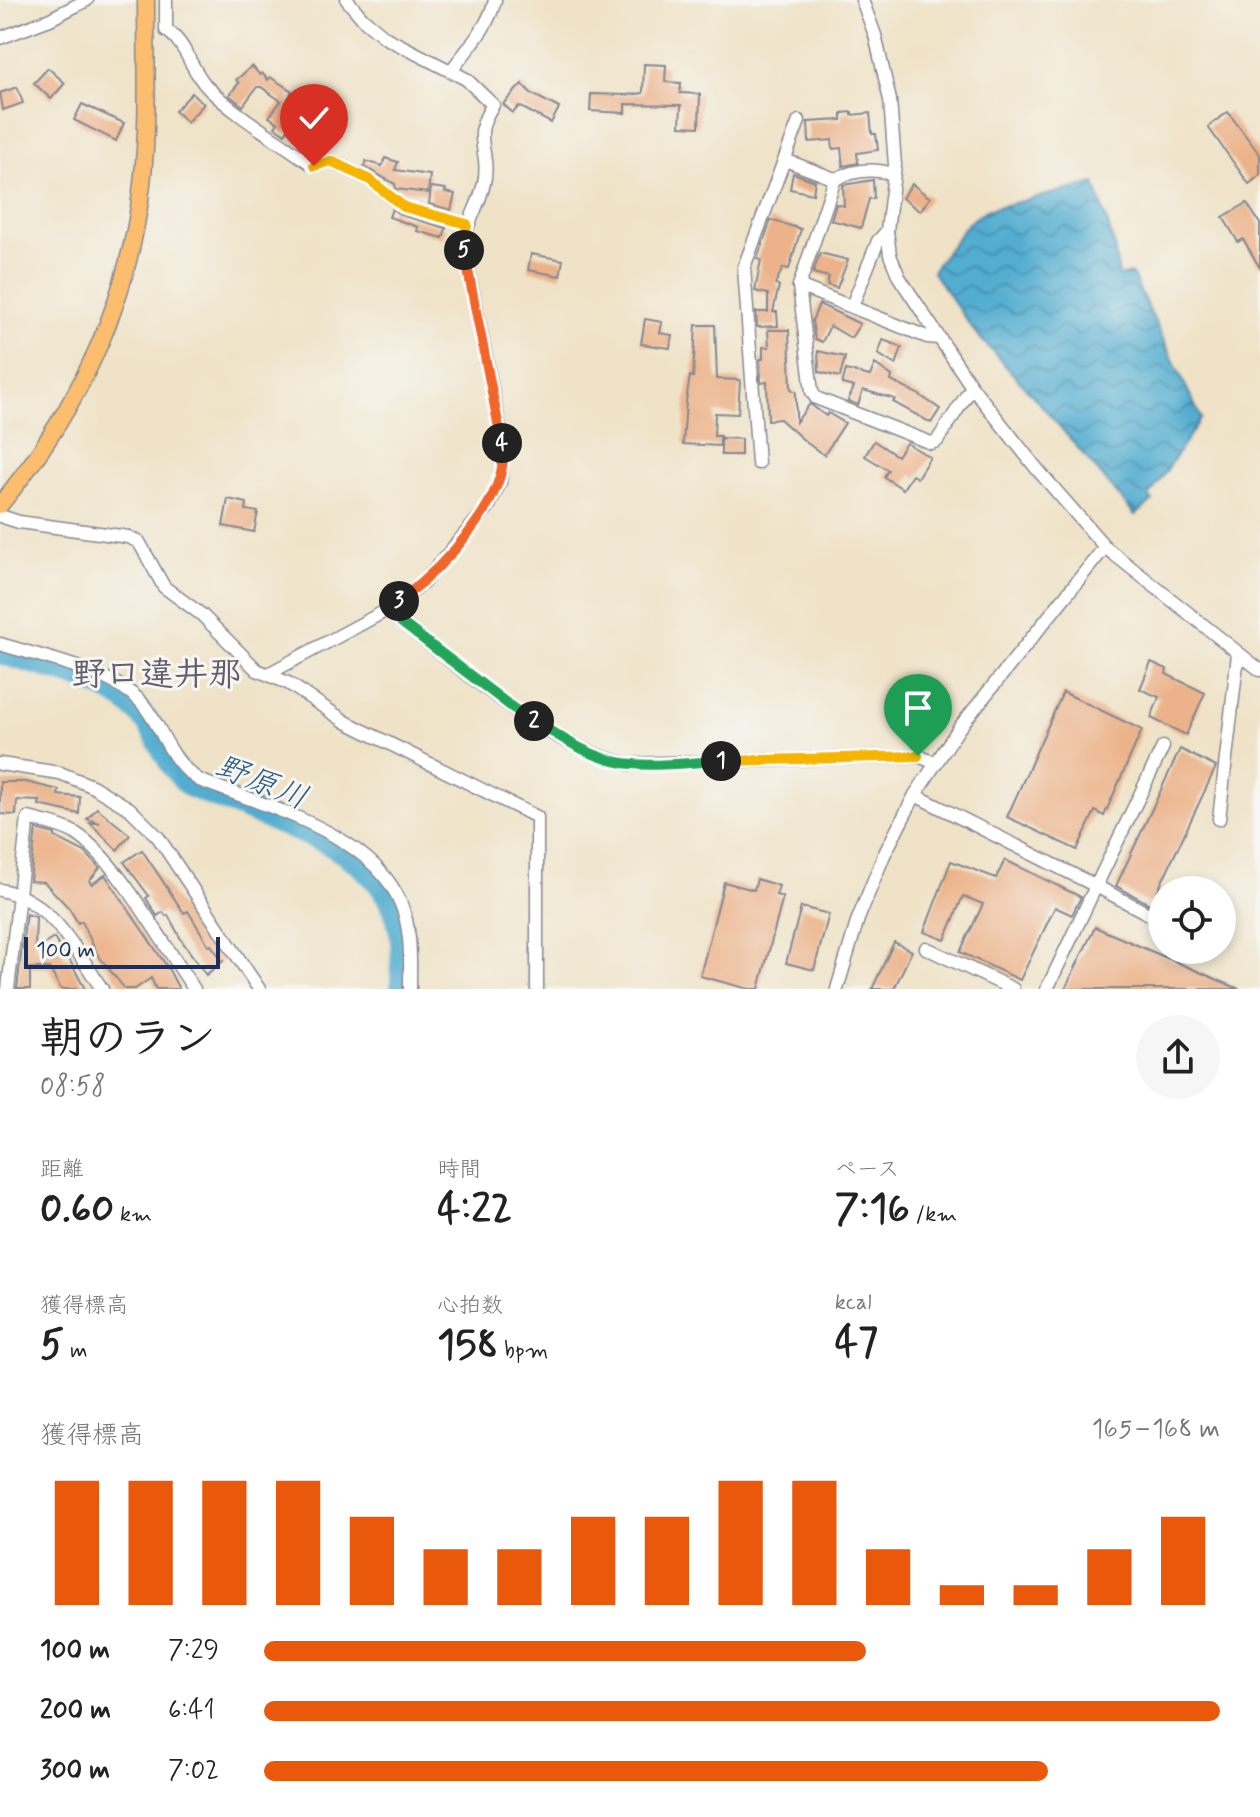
<!DOCTYPE html>
<html lang="ja">
<meta charset="utf-8">
<style>
:root{--surface:#fff;--page:#f6f6f6;--text:#222;--muted:#767676;--accent:#ea580c}
body{margin:0;font-family:Mynerve,"Klee One",sans-serif;background:var(--page);color:var(--text);height:100vh;display:flex;flex-direction:column;font-size:30px;white-space:nowrap}
*{box-sizing:border-box;margin:0}
p{font-size:26px;color:var(--muted)}
.icon{flex:none;width:44px;height:44px;fill:none;stroke:currentColor;stroke-width:2;stroke-linecap:round;stroke-linejoin:round}
.map{position:relative;height:989px;overflow:hidden}
.sheet{display:flex;flex-direction:column;background:var(--surface);flex:1}
.sheet>*{flex:none}
.buttons{position:absolute;left:1148px;top:876px;display:grid;gap:16px}
.buttons a{display:grid;place-items:center;width:88px;height:88px;border-radius:50%;background:var(--surface);box-shadow:0 4px 12px #0003;font-size:40px}
.scale{position:absolute;left:24px;bottom:20px;width:196px;box-sizing:border-box;padding-left:8px;border:4px solid #1b2f5e;border-top:0;font-size:22px;line-height:28px;white-space:nowrap;color:#1b2f5e;-webkit-text-stroke:6px #f6f6f2;paint-order:stroke}
.pin{position:absolute;display:grid;place-items:center;width:68px;height:68px;color:#fff;margin:-82px -34px;border-radius:50% 50% 50% 0;rotate:-45deg;box-shadow:0 0 8px #0007}
.pin .icon{rotate:45deg}
.km{position:absolute;width:40px;height:40px;margin:-20px;border-radius:50%;background:#222;color:#fff;font-size:22px;line-height:40px;text-align:center}
.round{display:grid;place-items:center;flex:none;width:84px;height:84px;border-radius:42px;background:var(--page)}
.overview{display:flex;align-items:center;justify-content:space-between;height:136px;padding:0 40px}
h1{font-size:44px;font-weight:700;line-height:60px}
.stats{display:grid;grid-template-columns:repeat(3,1fr);gap:12px;height:136px;padding:8px 40px}
.stats div{display:grid;align-content:center}
.stats b{font-size:40px;font-weight:700}
.stats small{font-size:22px;font-weight:400}
.stats p{font-size:22px}
.chart{height:224px;padding:16px 40px}
.chart p{display:flex;justify-content:space-between}
.chart svg{width:100%;height:144px;margin-top:8px;stroke:var(--accent);stroke-width:6}
ul{padding:0 40px;list-style:none;font-size:26px}
li{display:grid;grid-template-columns:128px 96px 1fr;align-items:center;height:60px}
li i{height:20px;border-radius:10px;background:var(--accent)}
.map>svg:first-child{display:block}
.water{fill:url(#water-waves);stroke:#366e97;stroke-width:2}
.lines{fill:none;stroke-linecap:round;stroke-linejoin:round}
.river{stroke:#52add0;stroke-width:24}
.building{fill:#ecb289}
.minor-casing{stroke:#858892;stroke-width:15}
.major-casing{stroke:#858892;stroke-width:19}
.minor{stroke:#fff;stroke-width:12}
.major{stroke:#fcbd6e;stroke-width:16}
.split-1-casing{stroke:#fff;stroke-width:16}
.split-2-casing{stroke:#fff;stroke-width:16}
.split-3-casing{stroke:#fff;stroke-width:16}
.split-4-casing{stroke:#fff;stroke-width:16}
.split-5-casing{stroke:#fff;stroke-width:16}
.split-6-casing{stroke:#fff;stroke-width:16}
.split-1{stroke:#f5b400;stroke-width:10}
.split-2{stroke:#22a559;stroke-width:10}
.split-3{stroke:#22a559;stroke-width:10}
.split-4{stroke:#f0652b;stroke-width:10}
.split-5{stroke:#f0652b;stroke-width:10}
.split-6{stroke:#f5b400;stroke-width:10}
.labels{text-anchor:middle;stroke-width:6;stroke-linejoin:round;paint-order:stroke}
.water-label{font-size:32px;font-style:italic;fill:#2e5b86;stroke:#f6f6f2}
.quarter-label{font-size:34px;font-weight:bold;fill:#645d6d;stroke:#f6f6f2}
</style>
<div class="map">
<svg width="1260" height="989" viewBox="0 0 1260 989">
<defs>
<pattern id="water-waves" width="16" height="10" patternUnits="userSpaceOnUse" patternTransform="scale(2)"><rect width="16" height="10" fill="#52add0"/><path d="M0 5q4-4 8 0t8 0" fill="none" stroke="#438dac"/></pattern>
</defs>
<rect width="100%" height="100%" fill="#f6f6f2"/>
<filter id="ink" filterUnits="userSpaceOnUse"><feTurbulence type="fractalNoise" baseFrequency=".0125" numOctaves="2"/><feDisplacementMap in="SourceGraphic" scale="16" xChannelSelector="R" yChannelSelector="G"/><feConvolveMatrix kernelMatrix="1 2 1 2 8 2 1 2 1" color-interpolation-filters="sRGB"/></filter>
<filter id="wash" filterUnits="userSpaceOnUse"><feTurbulence type="fractalNoise" baseFrequency=".006" numOctaves="4" result="noise"/><feDisplacementMap in="SourceGraphic" scale="32" xChannelSelector="R" yChannelSelector="G"/><feGaussianBlur stdDeviation="1.8" result="paint"/><feColorMatrix in="noise" values="0 0 0 0 0 0 0 0 0 0 0 0 0 0 0 0 0 1.4 0 .05"/><feComposite in="paint" operator="in"/></filter>
<g filter="url(#wash)">
<rect width="100%" height="100%" fill="#efe2c6"/>
<path class="water" d="M1095,183L1113,241L1119,276L1132,274L1201,418L1149,497L1153,501L1135,515L1043,407L974,331L932,271L967,224L986,210Z"/>
<g class="lines">
<path class="river" d="M0,652C45,667 116,680 146,720C162,742 168,768 191,786L324,841C361,860 395,889 401,933C404,951 402,971 402,989"/>
</g>
<g id="blocks">
<g class="building">
<path d="M644,64L666,65L665,82L681,83L680,93L700,94L699,127L680,126L681,105L625,104V113L590,111L591,94L626,95L643,93Z"/>
<path d="M252,66L260,75L262,73L268,80L270,77L292,91L287,103L328,126L318,144L289,128L285,134L275,127L278,123L269,117L281,101L261,87H257L243,106L229,95L239,83L236,80Z"/>
<path d="M48,68L65,83L51,99L34,83Z"/>
<path d="M522,84L532,94L559,108L551,123L519,106L513,113L503,104Z"/>
<path d="M17,87L23,103L3,110L0,93Z"/>
<path d="M192,93L204,104L187,122L175,111Z"/>
<path d="M82,104L124,123L116,141L74,120Z"/>
<path d="M852,112V115L870,113L872,134H876L878,150L857,153L858,163L843,166L841,148L833,149L832,140L809,142L808,122L842,120V113Z"/>
<path d="M1228,112L1260,155V175L1249,184L1208,127Z"/>
<path d="M385,158L398,162L395,170L430,175L428,193L396,189L395,184L364,167L366,161L382,166Z"/>
<path d="M793,173L815,181L813,194L790,189Z"/>
<path d="M873,180L874,198L869,199L861,228L831,220L836,204L844,206L843,185Z"/>
<path d="M912,184L930,198L920,211L902,198Z"/>
<path d="M431,187L446,189L445,192L455,194L451,210L429,204Z"/>
<path d="M1247,203L1260,224V268L1243,239L1238,242L1223,217Z"/>
<path d="M392,209L401,215L446,228L443,238L417,231L418,227L389,217Z"/>
<path d="M771,220L801,229L789,269L783,268L775,284L779,286L773,312H777L778,326L757,327L756,312H768V294L755,291L761,260L757,259Z"/>
<path d="M820,253L848,260L837,288L827,285L829,277L813,273Z"/>
<path d="M531,254L563,260L560,276L528,270Z"/>
<path d="M819,304L860,324L851,338L830,326L822,342L815,339L812,321Z"/>
<path d="M645,319L662,322L660,333L672,335L670,348L641,344Z"/>
<path d="M696,325H715L717,379L740,380L738,414L715,413L714,436H720V446L683,444L686,401L690,376L693,377Z"/>
<path d="M768,330H789L791,389L796,392V422L810,404L826,416L828,413L845,423L824,455L807,443L780,419L768,420L767,382L761,383L760,359H763V347H769Z"/>
<path d="M883,340L902,347L896,365L878,354Z"/>
<path d="M818,351L845,357L840,377L819,372Z"/>
<path d="M875,364L892,376L891,381L918,394L940,409L931,423L893,402L895,399L863,390L858,405L848,401L854,387L842,384L846,370L870,376Z"/>
<path d="M721,438L741,439V455H721Z"/>
<path d="M874,441L897,456L906,443L930,457L917,478L912,475L903,489L884,477L888,470L865,456Z"/>
<path d="M228,499L247,503L246,510L258,512L254,532L223,526Z"/>
<path d="M1151,662L1167,669L1166,674L1205,693L1186,735L1151,718L1159,697L1140,689Z"/>
<path d="M1063,692L1142,730L1104,816L1095,811L1077,850L1007,817Z"/>
<path d="M1180,749L1216,767L1151,905L1116,886Z"/>
<path d="M0,782H26L59,790L58,795L80,797L79,814L39,805L40,801L17,800L16,815L0,814Z"/>
<path d="M97,808L130,835L117,850L90,823H100L87,819Z"/>
<path d="M36,829L55,834V837L85,852L100,868L89,881L92,884L105,875L168,968L179,989H156L151,978L135,989H125L97,954L82,921L78,923L69,908L44,882L30,881Z"/>
<path d="M142,850L184,913L188,911L209,946L211,945L223,961L206,975L182,941L168,915L166,916L163,912L157,916L146,898L149,896L124,862Z"/>
<path d="M1005,860L1081,897L1072,915L1055,907L1020,980L960,952L983,904L963,896L945,940L924,932L951,861L996,878Z"/>
<path d="M757,879L779,886L776,895L783,897L759,989H749L700,976L724,882L754,890Z"/>
<path d="M801,907L829,914L814,970L786,963Z"/>
<path d="M26,914L36,917L35,950L54,938L66,959L68,957L85,989H61L49,968H30V989H17Z"/>
<path d="M1095,927L1239,989H1065Z"/>
<path d="M894,942L912,951L894,989H872Z"/>
</g>
</g>
</g>
<g filter="url(#ink)">
<use href="#blocks" fill-opacity="0" stroke="#858892" stroke-width="2"/>
<g class="lines">
<g class="minor-casing">
<g id="minor">
<path d="M166,0V30C187,43 191,72 209,89C239,118 280,141 314,166L331,161L370,180L404,207L467,224"/>
<path d="M862,0L875,35L890,100L895,165L887,231L890,255L899,277L972,387L1037,469L1105,547L1260,670"/>
<path d="M0,38L50,19L87,0"/>
<path d="M451,71C467,49 489,27 495,0"/>
<path d="M785,160L835,179"/>
<path d="M893,174C874,168 854,170 835,179L799,286L812,392L816,398L931,443L937,441L972,387"/>
<path d="M799,286L927,337L939,338"/>
<path d="M852,306L878,241L887,231"/>
<path d="M758,463L744,267L799,121"/>
<path d="M0,516L19,522L128,537L139,542L164,587L202,615L257,670L288,683L346,722L537,817V989"/>
<path d="M389,609L402,623C466,671 549,749 629,764L918,756L936,763"/>
<path d="M0,644C41,657 112,671 141,702C164,728 167,759 199,780C264,806 373,833 401,904C412,931 410,961 410,989"/>
<path d="M268,674L389,609L423,583L489,506L500,482L504,449L463,243C467,222 480,204 484,183C491,150 470,137 493,105L466,79L386,38L363,19L347,0"/>
<path d="M0,764L60,773L92,786L130,809L158,837L259,989"/>
<path d="M915,795L1096,886L1163,747"/>
<path d="M1219,819L1238,654"/>
<path d="M0,890C51,899 75,949 102,989"/>
<path d="M926,948L1013,989"/>
<path d="M8,989L28,818C44,822 61,825 75,833C116,858 165,947 194,989"/>
<path d="M837,989L858,919L884,855L915,795L959,728L1105,547"/>
<path d="M1047,989L1096,886L1162,921"/>
</g>
</g>
<g class="major-casing">
<path id="major" d="M0,505C76,412 129,304 142,184C149,123 146,61 146,0"/>
</g>
<use href="#minor" class="minor"/>
<use href="#major" class="major"/>
</g>
</g>
<g class="lines" filter="url(#ink)">
<g class="split-1-casing">
<path id="split-1" d="M721,761L918,756"/>
</g>
<g class="split-2-casing">
<path id="split-2" d="M534,721C557,735 581,751 607,759C638,770 687,762 721,761"/>
</g>
<g class="split-3-casing">
<path id="split-3" d="M399,601L389,609L402,623L513,708L534,721"/>
</g>
<g class="split-4-casing">
<path id="split-4" d="M399,601C440,570 513,498 502,443"/>
</g>
<g class="split-5-casing">
<path id="split-5" d="M464,250L502,443"/>
</g>
<g class="split-6-casing">
<path id="split-6" d="M314,166L331,161L370,180L404,207L467,224L464,250"/>
</g>
<use href="#split-1" class="split-1"/>
<use href="#split-2" class="split-2"/>
<use href="#split-3" class="split-3"/>
<use href="#split-4" class="split-4"/>
<use href="#split-5" class="split-5"/>
<use href="#split-6" class="split-6"/>
</g>
<g class="labels">
<g class="water-label">
<text transform="translate(262 781) rotate(22)" y="11">野原川</text>
</g>
<g class="quarter-label">
<text x="157" y="685">野口違井那</text>
</g>
</g>
</svg>
<div class="buttons">
<a><svg class="icon" aria-label="locate" viewBox="0 0 24 24"><circle cx="12" cy="12" r="6"/><path d="M12 2v4M12 18v4M2 12h4M18 12h4"/></svg></a>
</div>
<div class="scale">100 m</div>
<div class="pin" style="left:918px;top:756px;background:#1e9e55"><svg class="icon" aria-label="arrive" viewBox="0 0 24 24"><path d="M6 21V4h12l-3 4 3 4H6"/></svg></div>
<div class="pin" style="left:314px;top:166px;background:#d93025"><svg class="icon" aria-label="check" viewBox="0 0 24 24"><path d="M5 12l5 5 9-10"/></svg></div>
<b class="km" style="left:721px;top:761px">1</b>
<b class="km" style="left:534px;top:721px">2</b>
<b class="km" style="left:399px;top:601px">3</b>
<b class="km" style="left:502px;top:443px">4</b>
<b class="km" style="left:464px;top:250px">5</b>
</div>
<section class="sheet">
<div class="overview"><div><h1>朝のラン</h1><p>08:58</p></div><a class="round"><svg class="icon" aria-label="share" viewBox="0 0 24 24"><path d="M12 15V3M7 8l5-5 5 5M5 13v7h14v-7"/></svg></a></div>
<div class="stats">
<div><p>距離</p><b>0.60<small> km</small></b></div>
<div><p>時間</p><b>4:22</b></div>
<div><p>ペース</p><b>7:16<small> /km</small></b></div>
</div>
<div class="stats">
<div><p>獲得標高</p><b>5<small> m</small></b></div>
<div><p>心拍数</p><b>158<small> bpm</small></b></div>
<div><p>kcal</p><b>47</b></div>
</div>
<div class="chart"><p><span>獲得標高</span>165–168 m</p>
<svg viewBox="0 0 160 44" preserveAspectRatio="none"><path d="M5 44V6M15 44V6M25 44V6M35 44V6M45 44V17M55 44V27M65 44V27M75 44V17M85 44V17M95 44V6M105 44V6M115 44V27M125 44V38M135 44V38M145 44V27M155 44V17"/></svg>
</div>
<ul>
<li><b>100 m</b>7:29<i style="width:63%"></i></li>
<li><b>200 m</b>6:41<i style="width:100%"></i></li>
<li><b>300 m</b>7:02<i style="width:82%"></i></li>
</ul>
</section>
